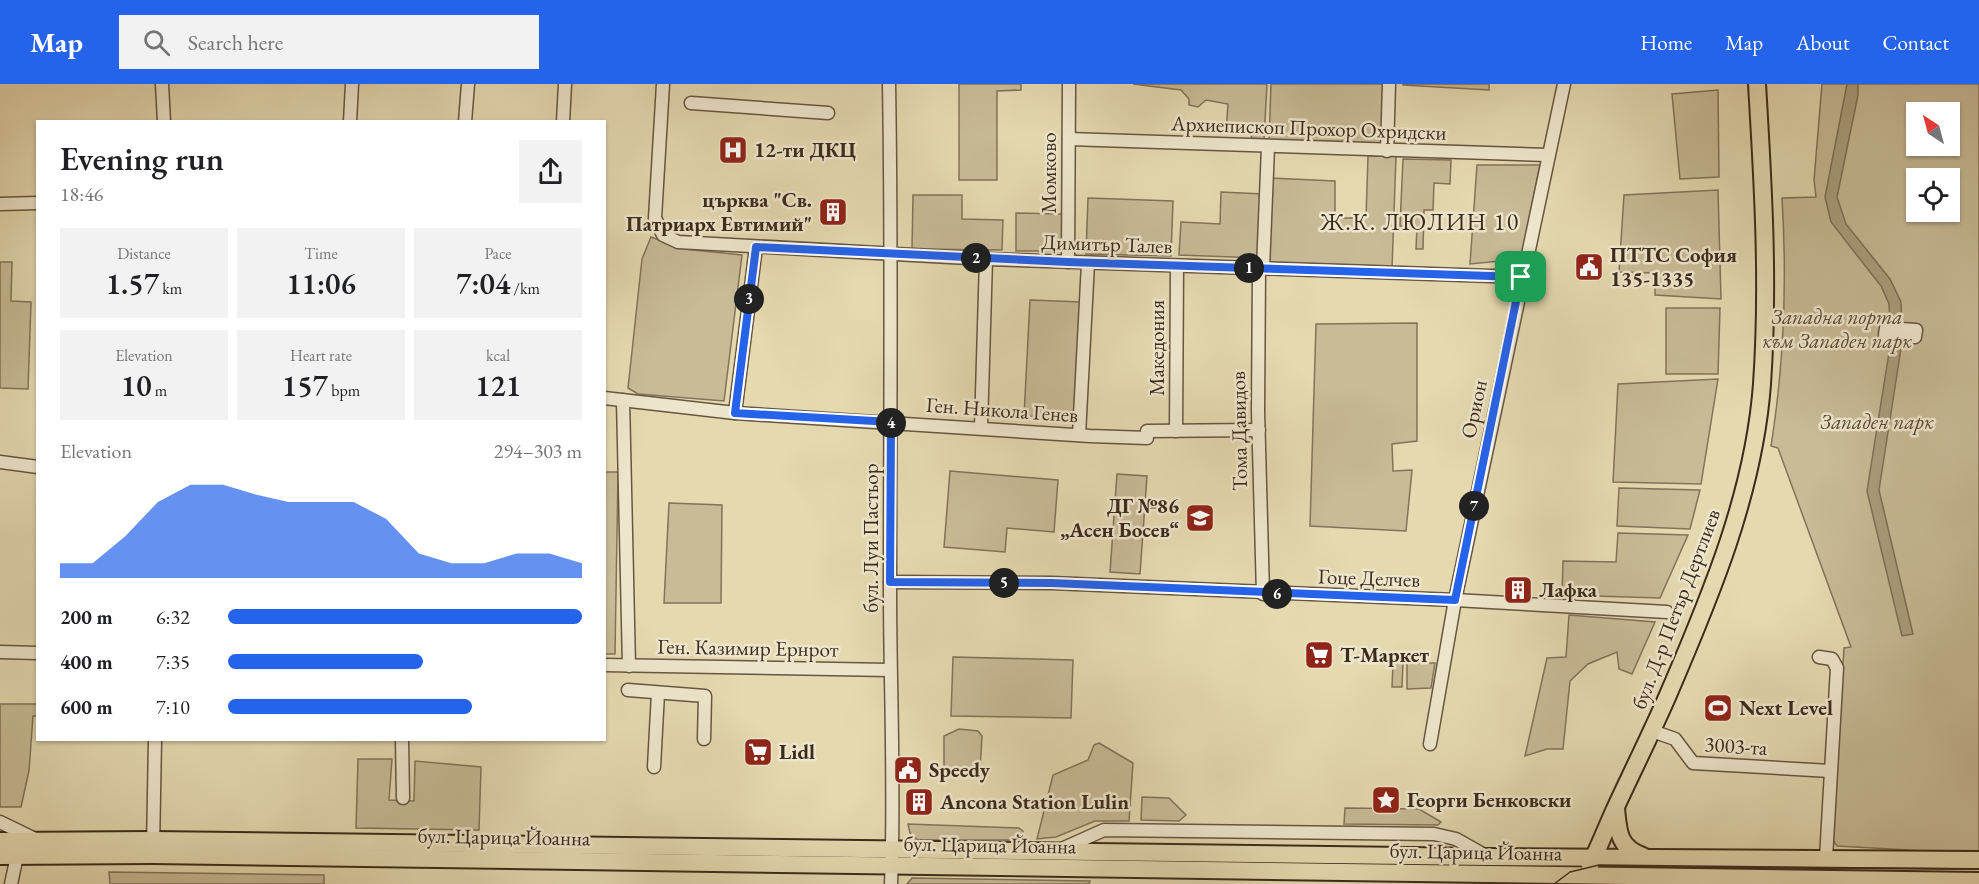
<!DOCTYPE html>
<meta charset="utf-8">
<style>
:root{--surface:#fff;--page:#f2f2f2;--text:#202124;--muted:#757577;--accent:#2563eb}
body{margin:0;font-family:"EB Garamond",serif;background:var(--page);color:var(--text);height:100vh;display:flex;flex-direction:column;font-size:22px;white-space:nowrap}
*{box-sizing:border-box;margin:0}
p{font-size:20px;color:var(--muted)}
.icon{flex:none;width:33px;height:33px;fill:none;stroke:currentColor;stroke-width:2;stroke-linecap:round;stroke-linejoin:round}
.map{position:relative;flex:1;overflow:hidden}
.panel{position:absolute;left:36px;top:36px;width:570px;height:621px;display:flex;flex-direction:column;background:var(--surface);border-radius:0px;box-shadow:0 2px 4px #0004}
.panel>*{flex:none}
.needle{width:39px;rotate:324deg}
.tools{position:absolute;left:1906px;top:18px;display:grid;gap:12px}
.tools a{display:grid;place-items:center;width:54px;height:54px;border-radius:0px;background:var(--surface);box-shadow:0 2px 4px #0004;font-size:30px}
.pin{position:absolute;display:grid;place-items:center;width:51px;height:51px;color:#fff;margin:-26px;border-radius:12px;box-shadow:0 3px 9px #0006}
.km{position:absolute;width:30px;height:30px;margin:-15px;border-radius:50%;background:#222;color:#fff;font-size:16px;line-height:30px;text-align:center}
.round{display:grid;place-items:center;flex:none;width:63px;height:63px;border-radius:0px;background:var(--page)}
.summary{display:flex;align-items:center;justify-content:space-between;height:102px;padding:0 24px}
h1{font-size:33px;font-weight:600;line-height:45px}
.figures{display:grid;grid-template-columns:repeat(3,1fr);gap:9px;height:102px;padding:6px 24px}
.figures div{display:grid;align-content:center;border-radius:0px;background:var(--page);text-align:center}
.figures b{font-size:30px;font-weight:600}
.figures small{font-size:16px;font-weight:400}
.figures p{font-size:16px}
.chart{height:168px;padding:12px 24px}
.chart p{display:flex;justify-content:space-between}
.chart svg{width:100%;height:108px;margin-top:6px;fill:var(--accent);opacity:.7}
ul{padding:0 24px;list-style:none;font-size:20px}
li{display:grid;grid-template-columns:96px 72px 1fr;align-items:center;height:45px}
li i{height:15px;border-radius:8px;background:var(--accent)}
header{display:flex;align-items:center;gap:36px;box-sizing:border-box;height:84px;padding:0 30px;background:var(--accent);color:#fff}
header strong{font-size:28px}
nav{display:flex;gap:33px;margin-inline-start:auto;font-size:21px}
.search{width:420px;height:54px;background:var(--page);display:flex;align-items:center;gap:15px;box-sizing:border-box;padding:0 21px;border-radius:0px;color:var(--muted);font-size:22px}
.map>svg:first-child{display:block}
.green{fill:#c8bb97;stroke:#82735a;stroke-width:1.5;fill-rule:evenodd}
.water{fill:#ab9e7e;stroke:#7e7057;stroke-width:1.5}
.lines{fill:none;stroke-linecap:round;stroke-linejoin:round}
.minor-casing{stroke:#665642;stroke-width:15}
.major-casing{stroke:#3b2b1d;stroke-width:20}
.minor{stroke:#eee6cc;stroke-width:12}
.major{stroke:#e5d9b0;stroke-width:16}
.tram{stroke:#3b2b1d;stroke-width:1.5}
.route-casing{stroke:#fff;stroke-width:12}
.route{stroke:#2563eb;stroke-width:8}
.labels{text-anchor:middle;stroke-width:5;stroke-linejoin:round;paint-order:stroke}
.street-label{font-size:21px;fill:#3b2b1d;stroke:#eee6cc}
.poi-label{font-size:21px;font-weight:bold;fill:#3b2b1d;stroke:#eee6cc;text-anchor:start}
.park-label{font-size:21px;font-style:italic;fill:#574835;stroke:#eee6cc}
.quarter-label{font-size:24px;letter-spacing:1.5px;fill:#3b2b1d;stroke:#eee6cc}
</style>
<header>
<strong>Map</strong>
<div class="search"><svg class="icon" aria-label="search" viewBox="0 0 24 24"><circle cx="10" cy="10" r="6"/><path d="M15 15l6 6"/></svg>Search here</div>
<nav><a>Home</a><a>Map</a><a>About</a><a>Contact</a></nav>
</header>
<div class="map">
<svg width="1979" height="800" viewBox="0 0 1979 800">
<rect width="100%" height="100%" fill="#e5d9b0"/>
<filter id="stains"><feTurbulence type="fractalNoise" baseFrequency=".00333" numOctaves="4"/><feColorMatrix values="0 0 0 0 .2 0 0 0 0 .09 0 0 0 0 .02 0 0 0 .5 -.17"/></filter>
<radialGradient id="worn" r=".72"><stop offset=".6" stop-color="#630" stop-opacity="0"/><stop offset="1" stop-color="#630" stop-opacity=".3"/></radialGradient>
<g class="green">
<path d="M959,0H1021V6L997,7V96H959Z"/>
<path d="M1133,0H1267L1264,55L1252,54L1249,46L1226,49L1228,20L1206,16L1198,23L1189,21V15L1181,6Z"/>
<path d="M1271,0H1385L1384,62L1269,59Z"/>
<path d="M1489,0V6L1403,1V0Z"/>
<path d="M1822,0H1979V770L1837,762L1832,755L1844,564L1851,563L1778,364L1771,362C1784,281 1787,196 1782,114L1816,113L1814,96ZM1917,28H1950V62H1917ZM1917,94H1950V128H1917Z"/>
<path d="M1718,6L1719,93L1680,95L1672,10Z"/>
<path d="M1368,72H1396L1392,185L1266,181L1269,94L1335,97V134H1366Z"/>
<path d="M1403,75L1451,76L1450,100L1434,99L1433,126H1424L1423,165H1416L1417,143L1400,142Z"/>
<path d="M1477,81H1540L1521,175L1470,180Z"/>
<path d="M1718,106L1721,215L1655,211V189L1619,188L1624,111Z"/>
<path d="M1221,108L1263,110L1260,174L1179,171L1181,138L1220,140Z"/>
<path d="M913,111H962V135L1003,136L1002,166L912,165Z"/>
<path d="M1088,114L1173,117L1171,172L1086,170Z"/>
<path d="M1016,129L1063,130V167H1016Z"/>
<path d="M651,153L684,165L742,171L724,317L638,310L628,304L642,175Z"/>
<path d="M0,178H12L11,217L31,218L28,305L0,304Z"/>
<path d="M1030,216L1081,218L1075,335L1024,332Z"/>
<path d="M1666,224H1720L1718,290H1666Z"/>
<path d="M1417,239V357L1392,360L1393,387L1412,386L1406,447L1310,442L1316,240Z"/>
<path d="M1718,295L1701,400L1613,398L1618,300Z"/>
<path d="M950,387L1058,396L1054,448L1007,444L1005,468L944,463Z"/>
<path d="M605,388H618L615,570H605Z"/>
<path d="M1117,390L1147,392L1140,490L1110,488Z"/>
<path d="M1619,404L1700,406L1690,445L1617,442Z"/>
<path d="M669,419L722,421L721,519H664Z"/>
<path d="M1618,449L1688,451L1660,514L1562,511L1563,477L1616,478Z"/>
<path d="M1569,531L1655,538L1632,590L1619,585L1617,568L1588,580L1570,597L1563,665H1547L1525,672L1547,574L1566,573Z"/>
<path d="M953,573L1073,576L1071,634L951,632Z"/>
<path d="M1393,579H1403L1402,603H1392Z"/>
<path d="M1407,579H1435L1431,604L1407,605Z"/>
<path d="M37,607V632H33L29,687L21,723H0V620H37Z"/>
<path d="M959,645L978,647L982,652L980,686L947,684L944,682V652Z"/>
<path d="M1099,659L1133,679L1129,737H1095L1056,753L1037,755L1053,691L1088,676L1094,661Z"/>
<path d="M358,675H392L389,716L414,717L415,677L481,683L479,746L356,744Z"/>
<path d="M1142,713L1169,714L1186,731L1179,737L1141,736Z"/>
<path d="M1345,724L1419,725L1441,738L1438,741L1344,740Z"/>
<path d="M908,740L1019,744L1023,747V756H918L910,749Z"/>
<path d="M109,788L324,791V800H110Z"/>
<path d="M912,794L1090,797L1089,800H907Z"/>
</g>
<path class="water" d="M1847,0H1858V11L1837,113L1846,140L1890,195L1901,218L1902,258L1879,406L1913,550L1902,552L1867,407L1891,256L1889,220L1881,202L1831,138L1825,113Z"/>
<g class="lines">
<g class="minor-casing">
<g id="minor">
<path d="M162,0L164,38"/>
<path d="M663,0L655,134L663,151L678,158L986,175L1521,193"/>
<path d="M889,0C892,168 890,336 890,505C890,603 895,702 891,800"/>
<path d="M691,19L828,29"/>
<path d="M350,38L352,0"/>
<path d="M465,38L468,0"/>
<path d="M563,38L565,0"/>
<path d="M1069,55L1548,71"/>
<path d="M1387,67L1389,0"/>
<path d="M0,120L38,119"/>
<path d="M1068,178L1069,0"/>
<path d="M1259,184L1258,327L1263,510"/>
<path d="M1263,184L1268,63"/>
<path d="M1886,244L1916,246L1915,253L1885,251Z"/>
<path d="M604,314L735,329L1090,352L1147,354V347L1259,346"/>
<path d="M623,316L629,582"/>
<path d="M735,329L756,163"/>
<path d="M981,343L986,175"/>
<path d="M1176,347L1177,182"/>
<path d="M1079,351L1088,179"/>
<path d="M0,378L38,383"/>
<path d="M890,498L1052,499L1455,516L1667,528"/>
<path d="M0,568L38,569"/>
<path d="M1819,573L1832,575L1837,584L1826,774"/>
<path d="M604,581L890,586"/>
<path d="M628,606L705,612L704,655"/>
<path d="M1652,647L1675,655L1693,679L1830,687"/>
<path d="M402,656L403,714"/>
<path d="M1430,660L1455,516L1564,0"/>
<path d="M654,683L658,609"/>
<path d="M0,738L37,756"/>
<path d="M153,764L155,656"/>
<path d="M1057,767L1104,746L1434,750L1456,755L1486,772"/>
<path d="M11,800L17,772"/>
</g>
</g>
<g class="major-casing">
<g id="major">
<path d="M1616,724C1618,746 1618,764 1643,772"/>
<path d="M0,757L153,756L1487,773L1979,776"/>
<path d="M0,772L153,771L1979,797"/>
<path d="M1590,781C1599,763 1606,745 1614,727C1632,688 1651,650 1668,611C1711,511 1754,409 1762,300C1769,200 1763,99 1757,0"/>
</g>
</g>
<use href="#minor" class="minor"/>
<use href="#major" class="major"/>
<path class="tram" d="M1554,800L1570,788L1599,781L1979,785"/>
</g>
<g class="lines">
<g class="route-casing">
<path id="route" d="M756,163L1068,178L1521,193L1455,516L1052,499L890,498L891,338L735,329Z"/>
</g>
<use href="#route" class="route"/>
</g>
<defs>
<g id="hospital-square" transform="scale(1.5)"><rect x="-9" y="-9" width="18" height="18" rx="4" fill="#8f2418" stroke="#eee6cc"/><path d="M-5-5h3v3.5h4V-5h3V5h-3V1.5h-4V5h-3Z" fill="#fff"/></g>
<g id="building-square" transform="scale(1.5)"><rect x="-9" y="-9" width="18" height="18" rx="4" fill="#8f2418" stroke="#eee6cc"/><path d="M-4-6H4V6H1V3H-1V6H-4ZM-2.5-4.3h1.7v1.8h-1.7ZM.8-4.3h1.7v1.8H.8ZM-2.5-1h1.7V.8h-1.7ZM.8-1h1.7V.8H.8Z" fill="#fff"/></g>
<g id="civic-square" transform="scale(1.5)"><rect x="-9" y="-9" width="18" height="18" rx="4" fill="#8f2418" stroke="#eee6cc"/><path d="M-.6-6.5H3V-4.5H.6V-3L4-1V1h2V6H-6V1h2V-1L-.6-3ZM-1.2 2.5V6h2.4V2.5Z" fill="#fff"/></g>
<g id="school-square" transform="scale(1.5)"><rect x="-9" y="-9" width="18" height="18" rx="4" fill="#8f2418" stroke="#eee6cc"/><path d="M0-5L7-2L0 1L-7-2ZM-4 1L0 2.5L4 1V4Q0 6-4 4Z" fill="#fff"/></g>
<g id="supermarket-square" transform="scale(1.5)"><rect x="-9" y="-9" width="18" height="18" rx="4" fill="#8f2418" stroke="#eee6cc"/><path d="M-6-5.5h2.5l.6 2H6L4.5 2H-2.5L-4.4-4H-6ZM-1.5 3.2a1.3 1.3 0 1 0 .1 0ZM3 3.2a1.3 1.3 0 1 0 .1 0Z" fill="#fff"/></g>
<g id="stadium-square" transform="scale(1.5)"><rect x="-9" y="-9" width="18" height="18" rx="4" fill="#8f2418" stroke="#eee6cc"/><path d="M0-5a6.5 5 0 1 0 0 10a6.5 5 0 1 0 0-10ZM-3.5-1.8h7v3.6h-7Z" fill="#fff"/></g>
<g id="sight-square" transform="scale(1.5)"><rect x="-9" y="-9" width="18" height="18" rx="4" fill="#8f2418" stroke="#eee6cc"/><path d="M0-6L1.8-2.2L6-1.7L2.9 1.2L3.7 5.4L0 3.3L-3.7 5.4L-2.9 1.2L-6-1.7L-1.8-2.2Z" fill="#fff"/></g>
</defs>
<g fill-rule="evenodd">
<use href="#hospital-square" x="733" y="66"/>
<use href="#building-square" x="833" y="128"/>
<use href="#civic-square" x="1589" y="183"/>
<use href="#school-square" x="1200" y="434"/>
<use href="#building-square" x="1518" y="506"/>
<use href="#supermarket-square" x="1319" y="571"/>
<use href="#stadium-square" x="1718" y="624"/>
<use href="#supermarket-square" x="758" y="668"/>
<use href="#civic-square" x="908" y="686"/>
<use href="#sight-square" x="1386" y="716"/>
<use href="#building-square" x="919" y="718"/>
</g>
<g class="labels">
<g class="street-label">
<text transform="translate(1309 44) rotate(2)" y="7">Архиепископ Прохор Охридски</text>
<text transform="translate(1049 89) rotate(-90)" y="7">Момково</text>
<text transform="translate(1107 160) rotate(2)" y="7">Димитър Талев</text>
<text transform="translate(1157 264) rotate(-90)" y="7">Македония</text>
<text transform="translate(1474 325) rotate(-78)" y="7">Орион</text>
<text transform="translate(1002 326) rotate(4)" y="7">Ген. Никола Генев</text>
<text transform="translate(1239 347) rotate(-91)" y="7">Тома Давидов</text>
<text transform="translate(871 454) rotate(-90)" y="7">бул. Луи Пастьор</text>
<text transform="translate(1369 494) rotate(2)" y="7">Гоце Делчев</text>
<text transform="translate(1676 525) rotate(-69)" y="7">бул. Д-р Петър Дертлиев</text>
<text transform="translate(748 564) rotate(1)" y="7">Ген. Казимир Ернрот</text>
<text transform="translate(1736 662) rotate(4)" y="7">3003-та</text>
<text transform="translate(504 753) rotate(1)" y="7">бул. Царица Йоанна</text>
<text transform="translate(990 761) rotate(1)" y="7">бул. Царица Йоанна</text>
<text transform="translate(1476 768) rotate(1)" y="7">бул. Царица Йоанна</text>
</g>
<g class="poi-label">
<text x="754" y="73">12-ти ДКЦ</text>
<text x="812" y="123" text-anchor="end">църква "Св.<tspan x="812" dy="24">Патриарх Евтимий"</tspan></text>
<text x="1610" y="178">ПТТС София<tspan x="1610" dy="24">135-1335</tspan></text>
<text x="1179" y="429" text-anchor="end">ДГ №86<tspan x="1179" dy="24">„Асен Босев“</tspan></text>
<text x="1539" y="513">Лафка</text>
<text x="1340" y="578">Т-Маркет</text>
<text x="1739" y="631">Next Level</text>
<text x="779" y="675">Lidl</text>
<text x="929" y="693">Speedy</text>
<text x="1407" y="723">Георги Бенковски</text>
<text x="940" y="725">Ancona Station Lulin</text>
</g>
<g class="park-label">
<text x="1837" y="240">Западна порта<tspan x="1837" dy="24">към Западен парк</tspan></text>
<text x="1877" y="345">Западен парк</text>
</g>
<g class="quarter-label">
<text x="1420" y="146">Ж.К. ЛЮЛИН 10</text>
</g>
</g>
<rect width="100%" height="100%" filter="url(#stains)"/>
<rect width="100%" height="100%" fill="url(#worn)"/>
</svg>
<div class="tools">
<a><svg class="needle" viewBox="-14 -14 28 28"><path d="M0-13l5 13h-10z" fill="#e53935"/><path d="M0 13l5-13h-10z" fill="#757577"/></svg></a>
<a><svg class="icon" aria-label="locate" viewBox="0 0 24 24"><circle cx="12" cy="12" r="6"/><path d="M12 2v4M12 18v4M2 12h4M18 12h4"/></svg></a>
</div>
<div class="pin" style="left:1521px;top:193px;background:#1e9e55"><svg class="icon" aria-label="arrive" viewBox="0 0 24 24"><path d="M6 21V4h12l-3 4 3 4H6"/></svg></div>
<b class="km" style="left:1249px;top:184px">1</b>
<b class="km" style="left:976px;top:174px">2</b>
<b class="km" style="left:749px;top:215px">3</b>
<b class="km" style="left:891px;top:339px">4</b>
<b class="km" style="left:1004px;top:499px">5</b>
<b class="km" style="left:1277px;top:510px">6</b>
<b class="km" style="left:1474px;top:422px">7</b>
<section class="panel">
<div class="summary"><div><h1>Evening run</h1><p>18:46</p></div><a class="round"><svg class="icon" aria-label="share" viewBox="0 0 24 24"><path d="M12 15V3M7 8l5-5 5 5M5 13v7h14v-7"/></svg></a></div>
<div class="figures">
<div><p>Distance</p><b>1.57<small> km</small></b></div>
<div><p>Time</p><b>11:06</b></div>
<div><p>Pace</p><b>7:04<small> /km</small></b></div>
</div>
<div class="figures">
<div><p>Elevation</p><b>10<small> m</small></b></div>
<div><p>Heart rate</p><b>157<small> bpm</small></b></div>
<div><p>kcal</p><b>121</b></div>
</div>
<div class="chart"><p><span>Elevation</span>294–303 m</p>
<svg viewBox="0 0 160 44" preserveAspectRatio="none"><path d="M0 44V38L10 38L20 27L30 13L40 6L50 6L60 10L70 13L80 13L90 13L100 20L110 34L120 38L130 38L140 34L150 34L160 38V44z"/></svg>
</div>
<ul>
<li><b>200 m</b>6:32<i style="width:100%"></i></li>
<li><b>400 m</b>7:35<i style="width:55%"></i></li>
<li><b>600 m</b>7:10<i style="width:69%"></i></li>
</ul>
</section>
</div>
